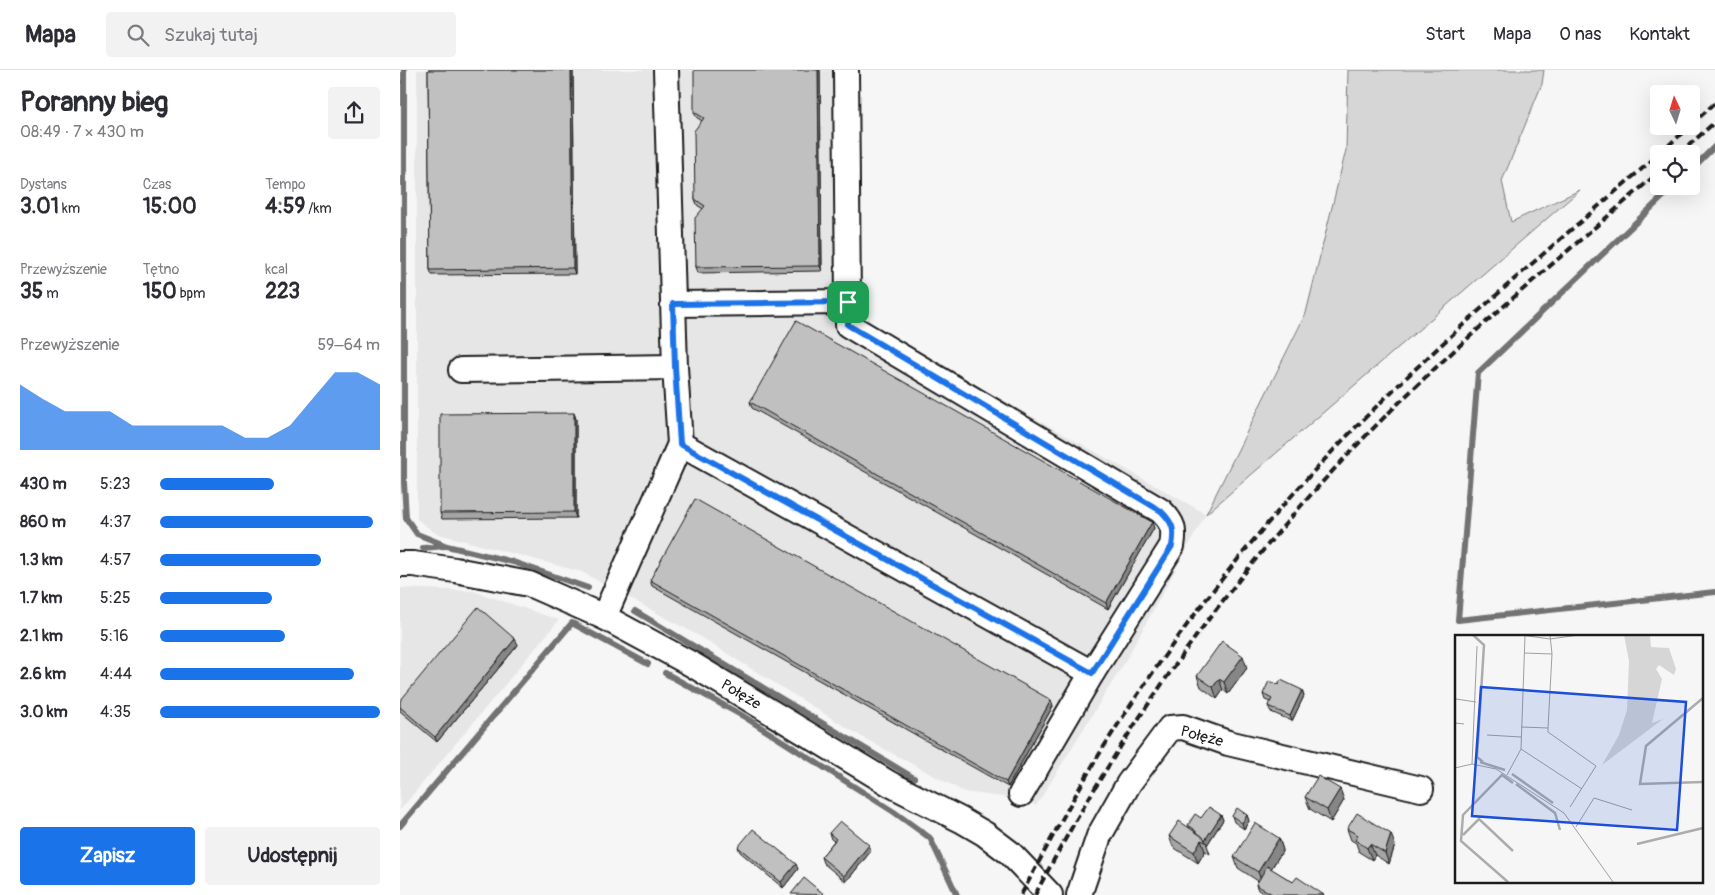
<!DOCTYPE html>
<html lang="pl">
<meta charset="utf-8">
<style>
:root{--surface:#fff;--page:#f2f2f3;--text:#2b2b33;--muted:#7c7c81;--line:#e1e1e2;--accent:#1a73e8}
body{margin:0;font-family:Pangolin,sans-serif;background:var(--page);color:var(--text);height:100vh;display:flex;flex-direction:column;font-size:19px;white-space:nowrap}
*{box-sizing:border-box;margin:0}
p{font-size:16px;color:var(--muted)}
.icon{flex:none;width:28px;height:28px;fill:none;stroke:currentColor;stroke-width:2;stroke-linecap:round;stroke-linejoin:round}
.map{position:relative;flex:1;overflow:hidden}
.drawer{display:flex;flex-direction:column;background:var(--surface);width:400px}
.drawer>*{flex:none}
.needle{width:32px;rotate:356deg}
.fabs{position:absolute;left:1250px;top:15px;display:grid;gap:10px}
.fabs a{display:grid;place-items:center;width:50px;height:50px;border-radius:5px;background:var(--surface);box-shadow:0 5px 20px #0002;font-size:25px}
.pin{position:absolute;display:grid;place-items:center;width:42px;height:42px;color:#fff;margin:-21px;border-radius:10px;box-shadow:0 2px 8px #0006}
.round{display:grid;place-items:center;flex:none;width:52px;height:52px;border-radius:5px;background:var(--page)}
.headline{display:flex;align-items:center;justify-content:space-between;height:85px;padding:0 20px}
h1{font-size:28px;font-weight:800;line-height:38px}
.metrics{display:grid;grid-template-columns:repeat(3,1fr);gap:8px;height:85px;padding:5px 20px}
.metrics div{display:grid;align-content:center}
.metrics b{font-size:21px;font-weight:800}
.metrics small{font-size:14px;font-weight:400}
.metrics p{font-size:14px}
.chart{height:140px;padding:10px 20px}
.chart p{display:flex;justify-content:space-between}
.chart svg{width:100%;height:90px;margin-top:5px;fill:var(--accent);opacity:.7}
.primary-button{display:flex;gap:10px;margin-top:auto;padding:10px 20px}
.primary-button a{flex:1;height:58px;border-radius:5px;background:var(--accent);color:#fff;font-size:20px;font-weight:800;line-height:58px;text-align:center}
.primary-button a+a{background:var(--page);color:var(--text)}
ul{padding:0 20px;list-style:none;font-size:16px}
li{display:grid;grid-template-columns:80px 60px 1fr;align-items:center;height:38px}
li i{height:12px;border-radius:6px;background:var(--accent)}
header{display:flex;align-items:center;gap:30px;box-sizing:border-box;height:70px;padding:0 25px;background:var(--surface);border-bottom:1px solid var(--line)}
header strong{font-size:24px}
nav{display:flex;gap:28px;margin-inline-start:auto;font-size:18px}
.search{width:350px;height:45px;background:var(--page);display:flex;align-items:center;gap:12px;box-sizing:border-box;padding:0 18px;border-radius:5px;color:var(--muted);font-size:19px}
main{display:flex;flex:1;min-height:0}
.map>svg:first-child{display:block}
.built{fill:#e6e6e6}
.green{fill:#d6d6d6;stroke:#797979}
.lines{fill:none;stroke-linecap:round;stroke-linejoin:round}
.stream{stroke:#727272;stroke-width:6}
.minor-casing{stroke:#1c1c1c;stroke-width:28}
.minor{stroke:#fff;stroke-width:24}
.rail{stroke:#1c1c1c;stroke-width:4;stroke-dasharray:8 4;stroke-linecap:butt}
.wall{fill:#a5a5a5;stroke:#1c1c1c}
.shaded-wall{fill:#868686;stroke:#1c1c1c}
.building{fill:#c0c0c0;stroke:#1c1c1c}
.route-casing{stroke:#fff;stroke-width:10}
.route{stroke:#1a73e8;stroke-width:6}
.labels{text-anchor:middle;stroke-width:4.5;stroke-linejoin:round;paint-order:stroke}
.street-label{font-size:15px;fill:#1c1c1c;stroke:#fff}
.inset-river{fill:none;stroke:#acacac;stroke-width:2.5}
.inset-road{fill:none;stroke:#9f9f9f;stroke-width:1}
.view{fill:#1d4ed8;fill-opacity:0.15;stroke:#1d4ed8;stroke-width:2.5}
.inset-edge{fill:none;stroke:#1c1c1c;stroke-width:2.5}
</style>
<header>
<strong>Mapa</strong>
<div class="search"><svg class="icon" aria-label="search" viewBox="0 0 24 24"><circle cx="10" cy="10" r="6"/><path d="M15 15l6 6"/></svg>Szukaj tutaj</div>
<nav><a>Start</a><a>Mapa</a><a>O nas</a><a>Kontakt</a></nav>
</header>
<main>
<section class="drawer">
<div class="headline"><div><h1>Poranny bieg</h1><p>08:49 · 7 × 430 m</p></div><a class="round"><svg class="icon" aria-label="share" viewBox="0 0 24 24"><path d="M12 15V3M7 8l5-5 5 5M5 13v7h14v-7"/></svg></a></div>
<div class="metrics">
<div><p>Dystans</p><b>3.01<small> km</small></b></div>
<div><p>Czas</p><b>15:00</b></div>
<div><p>Tempo</p><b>4:59<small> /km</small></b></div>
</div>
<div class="metrics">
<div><p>Przewyższenie</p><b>35<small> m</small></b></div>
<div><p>Tętno</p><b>150<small> bpm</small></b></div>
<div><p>kcal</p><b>223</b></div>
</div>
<div class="chart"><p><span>Przewyższenie</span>59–64 m</p>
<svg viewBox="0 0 160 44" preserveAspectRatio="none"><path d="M0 44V12L10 19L20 25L30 25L40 25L50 32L60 32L70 32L80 32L90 32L100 38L110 38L120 32L130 19L140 6L150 6L160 12V44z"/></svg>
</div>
<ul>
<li><b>430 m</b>5:23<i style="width:52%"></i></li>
<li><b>860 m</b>4:37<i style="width:97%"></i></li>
<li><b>1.3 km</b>4:57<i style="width:73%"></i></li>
<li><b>1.7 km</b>5:25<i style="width:51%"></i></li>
<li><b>2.1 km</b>5:16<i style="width:57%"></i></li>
<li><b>2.6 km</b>4:44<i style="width:88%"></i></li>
<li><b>3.0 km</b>4:35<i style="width:100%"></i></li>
</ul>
<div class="primary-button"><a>Zapisz</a><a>Udostępnij</a></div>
</section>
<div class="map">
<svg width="1315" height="825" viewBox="0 0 1315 825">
<rect width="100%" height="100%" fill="#f6f6f6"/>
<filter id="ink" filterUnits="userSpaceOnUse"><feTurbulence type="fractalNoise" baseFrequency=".02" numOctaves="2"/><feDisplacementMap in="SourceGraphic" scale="10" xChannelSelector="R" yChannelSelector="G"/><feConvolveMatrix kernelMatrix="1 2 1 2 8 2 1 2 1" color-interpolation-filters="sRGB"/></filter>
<g filter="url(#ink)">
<g class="built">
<path d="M17,0H460V250L806,444L723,595L636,736L626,730L564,722L462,667L297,565L182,502L35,463L17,449Z"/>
<path d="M0,518L73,521L159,550L0,740Z"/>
</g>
<path class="green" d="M948,0H1144L1142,14L1102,111L1111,152L1180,120L806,444L906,243L946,80Z"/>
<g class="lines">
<g class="stream">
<path d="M4,0V413L6,448L17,464L47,476L113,492L188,518"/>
<path d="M1291,100L1315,76"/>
<path d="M1274,116L1078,303L1058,550L1315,522"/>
<path d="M23,478L45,476"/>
<path d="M235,541L514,708"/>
<path d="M265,603L343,646L494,742L530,768L557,825"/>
<path d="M0,756L172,553L248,594"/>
</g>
<g class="minor-casing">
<g id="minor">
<path d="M266,0L275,297L280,374L692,603"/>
<path d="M448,232V255L761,441C773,453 775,459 772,476L692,603L621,724"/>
<path d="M273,234L448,232L446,0"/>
<path d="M61,300L275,297"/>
<path id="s1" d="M0,494H13L55,500L129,514L204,547L293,595L490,714L561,750L585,764L610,783L650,825"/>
<path d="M204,547L280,374"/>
<path d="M679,825L699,766L729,713L770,658L783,657L828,673L1021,719"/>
</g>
</g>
<use href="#minor" class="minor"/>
<g class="rail">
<path d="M1291,55L1315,33"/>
<path d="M1259,84L1290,56"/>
<path d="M1279,84L1315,52"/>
<path d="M621,825C649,773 677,720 708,670C778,560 859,456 950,363C1047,264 1154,175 1259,84"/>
<path d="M635,825C721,660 829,508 958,374C1051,277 1157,191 1259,102"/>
</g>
</g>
<g class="wall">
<path d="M28,0H173L175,204L32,205L30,200Z"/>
<path d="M420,0L422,201L298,203L296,197L303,139L297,135L295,129L302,51L296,47L294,42Z"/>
<path d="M350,332L754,458L708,539L352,338Z"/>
<path d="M174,343L176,349V448L42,449L40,443Z"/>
<path d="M250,510L651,630L653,636L608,717L252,516Z"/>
<path d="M115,569L118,575L37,672L0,641V631Z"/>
<path d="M847,598L828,624L823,620L817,629L801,617L797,606Z"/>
<path d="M878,615L904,626L892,651L871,642L868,636L870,632L865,630L863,624Z"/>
<path d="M940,719L944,730L931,752L910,739L905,727Z"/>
<path d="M821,745L823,750L807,775L810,784L805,781L798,793L773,777L769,766L790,758L788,755L801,748Z"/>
<path d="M847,745L849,751L844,759L834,752L832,746Z"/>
<path d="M947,759L995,775L989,794L975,785L972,790L959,782L956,773L951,770Z"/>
<path d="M429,763L471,781L446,812L423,793L421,787L434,771L431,769Z"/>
<path d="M879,768L883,780L871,799L893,812L924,825H866L858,820L856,815L858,811L838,798L834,787Z"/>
<path d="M338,777L398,799L383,818L340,782Z"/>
</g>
<g class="shaded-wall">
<path d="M171,0H173L175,204L173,198Z"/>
<path d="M418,0H420L422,201L420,196Z"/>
<path d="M174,343L176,349V448L174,442Z"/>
<path d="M752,452L754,458L708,539L706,533Z"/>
<path d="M115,569L118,575L37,672L35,667Z"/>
<path d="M843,586L847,598L828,624L824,612Z"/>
<path d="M819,609L823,620L817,629L813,617Z"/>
<path d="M902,620L904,626L892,651L890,646Z"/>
<path d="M651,630L653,636L608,717L606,712Z"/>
<path d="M940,719L944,730L931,752L927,740Z"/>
<path d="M821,745L823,750L807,775L806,772L804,771Z"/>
<path d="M847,745L849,751L844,759L842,753Z"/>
<path d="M991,764L995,775L989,794L985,783Z"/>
<path d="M879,768L883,780L862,813L858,802Z"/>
<path d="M801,770L805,781L798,793L794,782Z"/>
<path d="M970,774L975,785L972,790L967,778Z"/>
<path d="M469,775L471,781L446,812L444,806Z"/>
<path d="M396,794L398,799L383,818L381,812Z"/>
</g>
<g class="building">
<path d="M28,0H171L173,198L30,200Z"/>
<path d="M294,0H418L420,196L296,197L295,148L305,136L295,129L294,61L304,48L294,42Z"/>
<path d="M396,251L752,452L706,533L350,332Z"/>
<path d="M174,343V442L40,443V344Z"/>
<path d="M295,429L651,630L606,712L250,510Z"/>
<path d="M78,537L115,569L35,667L0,637V631Z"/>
<path d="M822,571L843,586L824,612L819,609L813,617L797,606Z"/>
<path d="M881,610L902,620L890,646L868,636L872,629L863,624L869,611L878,615Z"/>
<path d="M918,706L940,719L927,740L905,727Z"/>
<path d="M809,737L821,745L805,770L803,767L794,760V759L788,755L795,744L801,748Z"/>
<path d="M837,738L847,745L842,753L832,746Z"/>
<path d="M957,743L991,764L985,783L970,774L967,778L955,770L958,765L947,759Z"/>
<path d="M440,751L469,775L444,806L421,787L436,769L429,763Z"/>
<path d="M779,751L803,767L806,772L801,770L794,782L769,766Z"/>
<path d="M855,753L879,768L858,802L834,787Z"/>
<path d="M353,759L396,794L381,812L338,777Z"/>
<path d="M867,796L893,812L897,807L924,825H874L856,815Z"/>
<path d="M404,808L425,825L391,824Z"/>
</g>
</g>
<g class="lines" filter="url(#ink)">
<g class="route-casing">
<path id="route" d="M448,232V255L761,441C773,453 775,459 772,476L692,603L280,374L275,297L273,234Z"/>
</g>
<use href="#route" class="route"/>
</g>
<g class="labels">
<g class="street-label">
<text dy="5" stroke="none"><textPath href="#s1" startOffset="370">Połęże</textPath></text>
<text transform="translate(802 666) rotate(15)" y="5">Połęże</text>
</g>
</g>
<g transform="translate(1055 565)">
<rect width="248" height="248" fill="#f6f6f6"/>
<path d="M169,0H195L196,12L214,13L221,34L219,40L204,30L201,34L207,44L197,88L208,84L147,130L164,100L172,75L174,26Z" fill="#d6d6d6"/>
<path class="inset-river" d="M18,0L29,10L22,122L28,127M248,63L191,111L185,149L248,147M25,127L50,135M57,139L98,168M61,149L100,178L105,195M8,200L24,184L58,216M182,209L248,193M53,247L6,206L8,180L47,140L58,148"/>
<path class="inset-road" d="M66,0L95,4L124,0M70,1L66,114L127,154M69,18L97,19L95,0M1,64L21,67M66,92L93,93L97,19M93,93V97L141,131L115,172M0,96V88L9,89M32,100L66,102M17,129L22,11M0,133L17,129L41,134L109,178L158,247M52,140L66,114M121,192L139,163L177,175"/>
<path class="view" d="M26,52L231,67L222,195L17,181Z"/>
<rect width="248" height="248" class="inset-edge"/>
</g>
</svg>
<div class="fabs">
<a><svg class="needle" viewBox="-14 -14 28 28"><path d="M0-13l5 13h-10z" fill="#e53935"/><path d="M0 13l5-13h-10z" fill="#7c7c81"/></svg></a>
<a><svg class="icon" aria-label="locate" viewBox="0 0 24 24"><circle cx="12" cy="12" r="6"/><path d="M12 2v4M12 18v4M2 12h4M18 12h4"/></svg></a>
</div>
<div class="pin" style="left:448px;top:232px;background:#1e9e55"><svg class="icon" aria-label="arrive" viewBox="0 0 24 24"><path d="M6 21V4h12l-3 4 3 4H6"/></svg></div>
</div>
</main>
